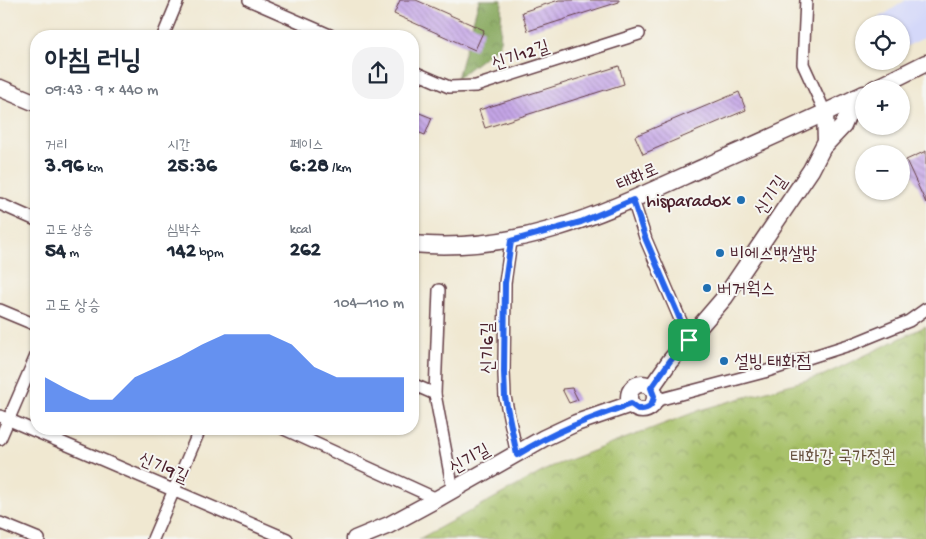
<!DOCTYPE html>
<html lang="ko">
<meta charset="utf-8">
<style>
:root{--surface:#fff;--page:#f2f2f3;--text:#1f2937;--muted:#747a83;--accent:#2563eb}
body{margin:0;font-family:"Gochi Hand","Poor Story",sans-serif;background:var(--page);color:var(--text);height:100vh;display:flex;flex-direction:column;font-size:19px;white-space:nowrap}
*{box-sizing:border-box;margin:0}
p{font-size:16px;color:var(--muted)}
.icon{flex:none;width:28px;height:28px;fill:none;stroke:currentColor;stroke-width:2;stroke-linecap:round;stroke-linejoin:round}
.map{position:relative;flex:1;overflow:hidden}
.drawer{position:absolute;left:30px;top:30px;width:389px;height:405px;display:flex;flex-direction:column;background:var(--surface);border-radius:20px;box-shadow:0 1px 4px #0004}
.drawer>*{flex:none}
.fabs{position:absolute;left:855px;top:15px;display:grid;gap:10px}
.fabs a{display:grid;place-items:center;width:55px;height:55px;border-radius:50%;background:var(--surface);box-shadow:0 1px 4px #0004;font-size:25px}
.pin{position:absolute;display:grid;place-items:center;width:42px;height:42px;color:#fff;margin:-21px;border-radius:10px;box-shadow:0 2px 8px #0006}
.round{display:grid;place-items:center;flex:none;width:52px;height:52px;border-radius:20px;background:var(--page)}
.summary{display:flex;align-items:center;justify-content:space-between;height:85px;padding:0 15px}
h1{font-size:28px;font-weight:700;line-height:38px}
.figures{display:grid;grid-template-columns:repeat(3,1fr);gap:8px;height:85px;padding:5px 15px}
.figures div{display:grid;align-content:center}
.figures b{font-size:21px;font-weight:700}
.figures small{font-size:14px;font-weight:400}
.figures p{font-size:14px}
.chart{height:140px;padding:10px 15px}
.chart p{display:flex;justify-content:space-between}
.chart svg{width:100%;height:90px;margin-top:5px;fill:var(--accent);opacity:.7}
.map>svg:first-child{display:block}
.built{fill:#d4d8f9}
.forest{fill:url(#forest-crowns);stroke:#676242}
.park{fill:url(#park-crowns);stroke:#786f48}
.building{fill:url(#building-back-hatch)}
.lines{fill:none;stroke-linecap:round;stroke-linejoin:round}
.street-casing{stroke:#633d44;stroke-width:14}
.secondary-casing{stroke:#633d44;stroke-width:19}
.street{stroke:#fff;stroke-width:11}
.secondary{stroke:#fff;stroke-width:16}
.route-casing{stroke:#fff;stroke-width:10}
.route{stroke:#2563eb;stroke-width:6}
.poi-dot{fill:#1f6fb2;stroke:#f6f6f2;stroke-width:2}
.labels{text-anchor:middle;stroke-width:4;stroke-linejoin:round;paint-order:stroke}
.street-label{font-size:18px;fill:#4a1f2b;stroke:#f6f6f2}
.poi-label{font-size:18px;fill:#4a1f2b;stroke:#f6f6f2;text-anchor:start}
.park-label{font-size:18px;fill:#654f3c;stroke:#f6f6f2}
</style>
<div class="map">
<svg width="926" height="539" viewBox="0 0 926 539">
<defs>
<pattern id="forest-crowns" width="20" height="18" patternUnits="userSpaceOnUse" patternTransform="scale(1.25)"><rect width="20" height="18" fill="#84a65a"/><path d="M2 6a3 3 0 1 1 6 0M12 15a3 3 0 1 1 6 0" fill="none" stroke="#6e874b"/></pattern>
<pattern id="park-crowns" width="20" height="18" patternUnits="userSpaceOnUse" patternTransform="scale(1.25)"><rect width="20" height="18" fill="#a5bf65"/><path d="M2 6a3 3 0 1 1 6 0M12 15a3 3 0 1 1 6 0" fill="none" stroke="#889b53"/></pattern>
<pattern id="building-back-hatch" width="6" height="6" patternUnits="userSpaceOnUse" patternTransform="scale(1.25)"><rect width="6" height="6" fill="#c5a6e7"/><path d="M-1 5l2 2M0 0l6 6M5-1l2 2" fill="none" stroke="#a287bb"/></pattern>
</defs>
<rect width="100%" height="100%" fill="#f6f6f2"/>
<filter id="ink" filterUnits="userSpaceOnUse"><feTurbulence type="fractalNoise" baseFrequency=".02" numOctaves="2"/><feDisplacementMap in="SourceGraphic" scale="10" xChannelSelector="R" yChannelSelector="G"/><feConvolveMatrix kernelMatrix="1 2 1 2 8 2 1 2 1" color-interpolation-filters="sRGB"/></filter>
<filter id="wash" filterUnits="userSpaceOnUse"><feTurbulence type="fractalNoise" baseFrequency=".0096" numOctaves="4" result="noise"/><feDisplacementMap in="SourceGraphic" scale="20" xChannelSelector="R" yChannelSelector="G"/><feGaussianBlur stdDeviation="1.12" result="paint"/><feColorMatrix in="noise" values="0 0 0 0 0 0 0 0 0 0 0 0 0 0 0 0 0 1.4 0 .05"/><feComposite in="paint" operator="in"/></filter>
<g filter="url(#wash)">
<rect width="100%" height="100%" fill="#f0e8d1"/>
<path class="built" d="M906,0H926V37L901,49V24H877L876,20Z"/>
<path class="forest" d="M479,0H502L500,45L457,78Z"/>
<path class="park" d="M926,326V539H419L553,466L703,409L824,375Z"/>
<g id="blocks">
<g class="building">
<path d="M400,0H416L484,30L475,50L394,14Z"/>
<path d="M559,0H619V2L528,31L522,12Z"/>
<path d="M619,66L624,84L485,128L479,110Z"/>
<path d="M739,92L746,110L643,154L635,136Z"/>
<path d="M412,110L432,118L425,135L412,130Z"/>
<path d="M926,151V203L906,160Z"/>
<path d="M572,388L578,400L569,403L562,389Z"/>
</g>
</g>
</g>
<g filter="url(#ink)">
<use href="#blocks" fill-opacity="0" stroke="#633d44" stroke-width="1"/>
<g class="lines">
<g class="street-casing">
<g id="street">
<path d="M249,0L332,36"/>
<path d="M806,0L803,64L825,112"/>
<path d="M163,36L178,0"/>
<path d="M412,71L449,87L476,86L639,34"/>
<path d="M633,200L646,240L689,340"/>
<path d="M0,204L36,220"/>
<path d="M511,241L505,283L504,372L505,397L517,455"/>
<path d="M439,290L435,394L453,490"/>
<path d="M0,310L36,325"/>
<path d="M412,384L435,394"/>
<path d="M654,401L764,372L855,343L909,321L926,309"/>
<path d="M0,416L287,539"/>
<path d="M284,429L437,499"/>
<path d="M0,439L36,356"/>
<path d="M0,523L39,539"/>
<path d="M153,539L200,429"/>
</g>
</g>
<g class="secondary-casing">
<g id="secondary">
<path d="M0,88L36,103"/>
<path d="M874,89L926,63"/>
<path d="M825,145L843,126L855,98"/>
<path d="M412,244C522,254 605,212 702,168C756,144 811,120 864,94"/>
<circle cx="642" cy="397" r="13"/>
<path d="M651,388L670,361L725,297L811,170L826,141L825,112"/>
<path d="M355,539L389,525L437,499L544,438L576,423L631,404"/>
</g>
</g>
<use href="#street" class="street"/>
<use href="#secondary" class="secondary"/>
</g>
</g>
<g class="lines" filter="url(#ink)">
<g class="route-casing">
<path id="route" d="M633,200L646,240L689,340L670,361L651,388L654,396C653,405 648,410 638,409L631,404C591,418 553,432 517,455L505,397L504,372L505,283L511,241L581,222Z"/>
</g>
<use href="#route" class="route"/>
</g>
<g class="poi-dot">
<circle cx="741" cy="200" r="5"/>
<circle cx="720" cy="253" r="5"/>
<circle cx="707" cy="288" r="5"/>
<circle cx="724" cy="361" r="5"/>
</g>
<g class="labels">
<g class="street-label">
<text transform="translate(520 54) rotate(-18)" y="6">신기12길</text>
<text transform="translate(637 176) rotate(-24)" y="6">태화로</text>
<text transform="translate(770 195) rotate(-56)" y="6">신기길</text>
<text transform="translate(487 348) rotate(-90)" y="6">신기6길</text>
<text transform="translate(469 458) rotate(-29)" y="6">신기길</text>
<text transform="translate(164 467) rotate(23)" y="6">신기9길</text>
</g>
<g class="poi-label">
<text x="731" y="206" text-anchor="end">hisparadox</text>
<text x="730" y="259">비에스뱃살방</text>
<text x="717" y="294">버거웍스</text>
<text x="734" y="367">설빙 태화점</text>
</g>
<g class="park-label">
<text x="843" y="462">태화강 국가정원</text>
</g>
</g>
</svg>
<div class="fabs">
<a><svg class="icon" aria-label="locate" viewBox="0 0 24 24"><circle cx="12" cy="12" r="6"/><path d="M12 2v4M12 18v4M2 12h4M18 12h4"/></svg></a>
<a>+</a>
<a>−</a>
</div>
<div class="pin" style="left:689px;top:340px;background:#1e9e55"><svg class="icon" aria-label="arrive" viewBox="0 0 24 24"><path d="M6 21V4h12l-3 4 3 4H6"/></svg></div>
<section class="drawer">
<div class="summary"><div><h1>아침 러닝</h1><p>09:43 · 9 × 440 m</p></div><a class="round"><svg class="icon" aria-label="share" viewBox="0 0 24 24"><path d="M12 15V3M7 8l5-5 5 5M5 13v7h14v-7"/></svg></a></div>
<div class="figures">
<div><p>거리</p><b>3.96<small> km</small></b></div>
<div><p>시간</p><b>25:36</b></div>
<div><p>페이스</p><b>6:28<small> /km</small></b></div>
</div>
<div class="figures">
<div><p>고도 상승</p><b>54<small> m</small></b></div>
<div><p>심박수</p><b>142<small> bpm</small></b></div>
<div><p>kcal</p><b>262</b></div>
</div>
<div class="chart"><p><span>고도 상승</span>104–110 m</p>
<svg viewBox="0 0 160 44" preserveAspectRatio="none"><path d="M0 44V27L10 33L20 38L30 38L40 27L50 22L60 17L70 11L80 6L90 6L100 6L110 11L120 22L130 27L140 27L150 27L160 27V44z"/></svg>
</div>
</section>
</div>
